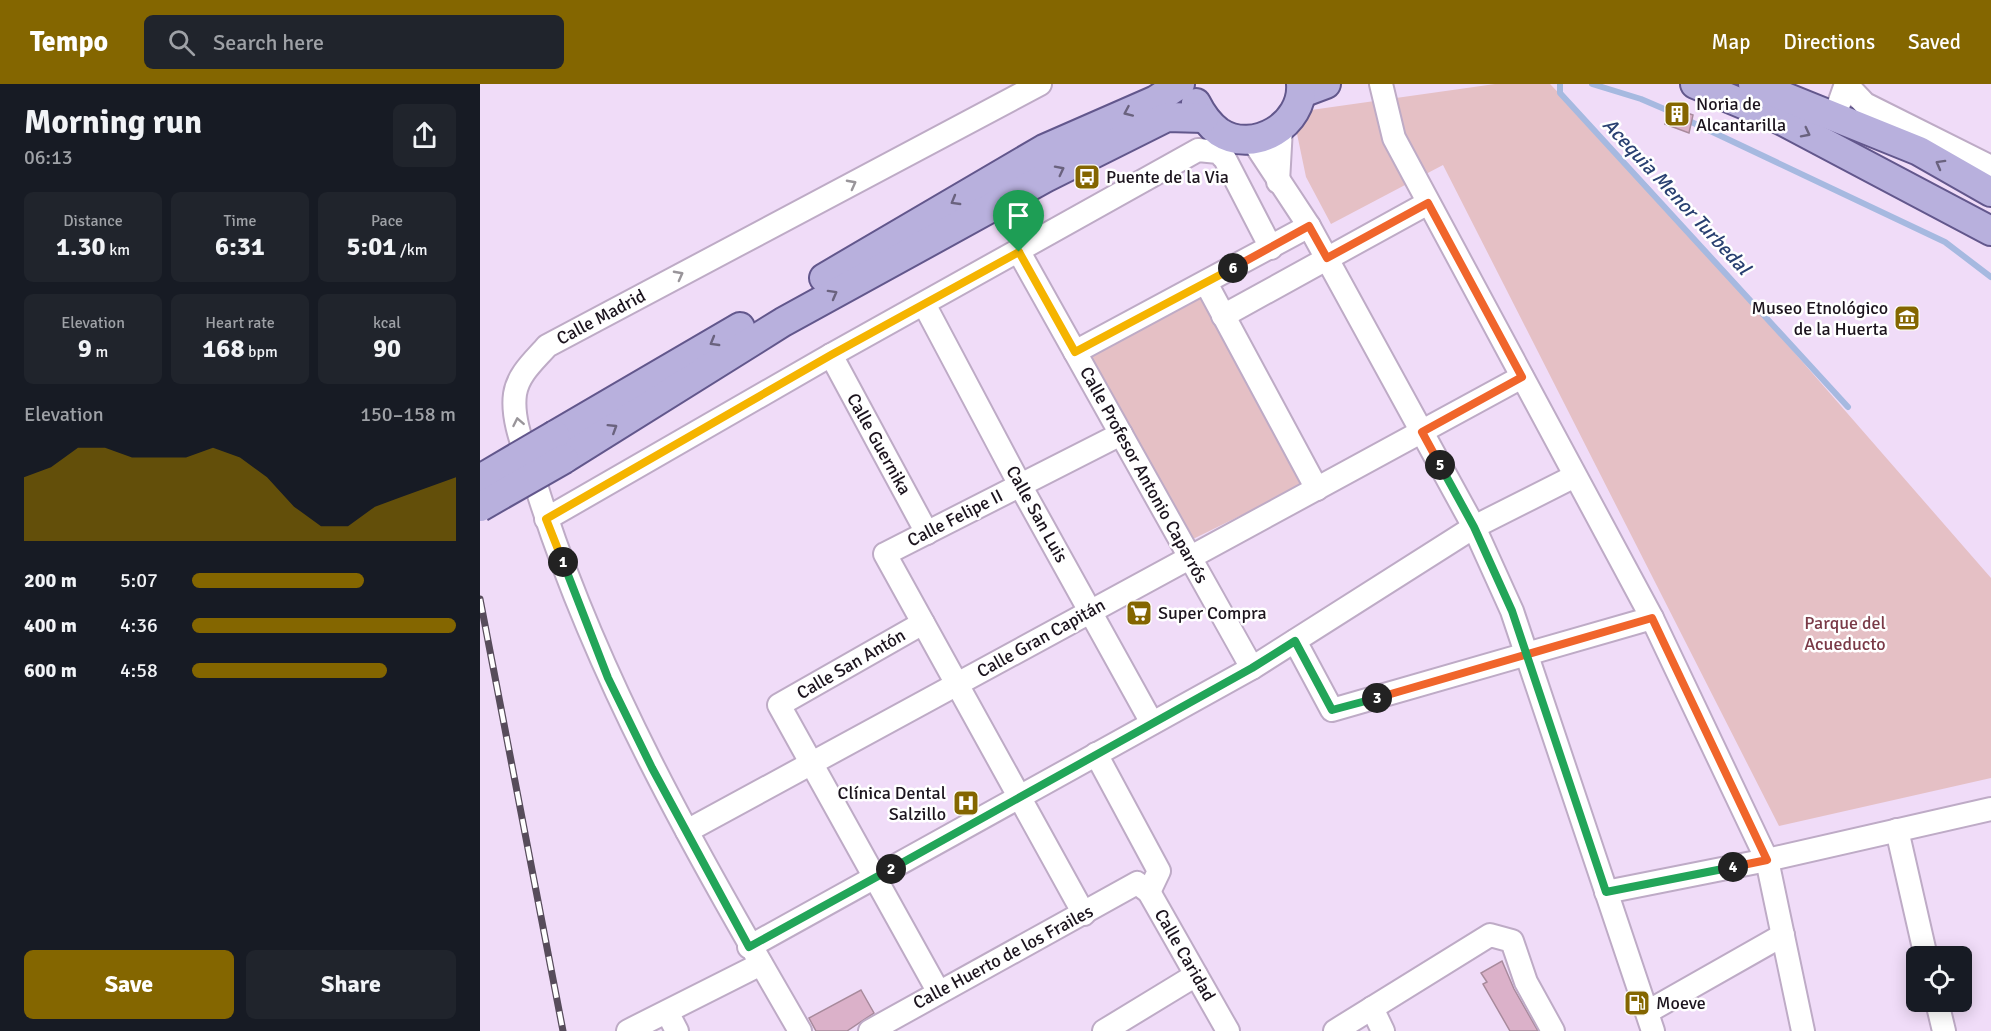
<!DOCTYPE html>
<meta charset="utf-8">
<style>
:root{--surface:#171b24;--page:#20242c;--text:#f1f3f6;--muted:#9ea1a6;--accent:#846600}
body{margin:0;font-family:Signika,sans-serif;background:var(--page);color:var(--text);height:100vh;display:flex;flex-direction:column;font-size:22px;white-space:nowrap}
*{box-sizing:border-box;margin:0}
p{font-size:20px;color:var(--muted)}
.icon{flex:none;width:33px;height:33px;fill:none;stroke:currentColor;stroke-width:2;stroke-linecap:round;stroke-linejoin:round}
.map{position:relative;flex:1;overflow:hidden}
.panel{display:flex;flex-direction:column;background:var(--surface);width:480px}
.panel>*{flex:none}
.tools{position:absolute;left:1426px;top:862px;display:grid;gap:12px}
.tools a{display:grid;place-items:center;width:66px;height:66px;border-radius:9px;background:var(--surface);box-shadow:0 3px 15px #0003;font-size:30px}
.pin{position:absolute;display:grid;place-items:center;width:51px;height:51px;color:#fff;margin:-62px -26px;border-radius:50% 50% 50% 0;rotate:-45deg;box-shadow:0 0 6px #0007}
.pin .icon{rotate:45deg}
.km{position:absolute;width:30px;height:30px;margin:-15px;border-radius:50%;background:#222;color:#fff;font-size:16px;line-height:30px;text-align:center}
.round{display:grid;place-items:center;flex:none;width:63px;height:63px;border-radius:9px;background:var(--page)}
.summary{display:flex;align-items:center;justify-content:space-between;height:102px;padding:0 24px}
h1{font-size:33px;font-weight:700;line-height:45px}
.figures{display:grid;grid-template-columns:repeat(3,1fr);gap:9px;height:102px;padding:6px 24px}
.figures div{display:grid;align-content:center;border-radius:9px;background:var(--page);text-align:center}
.figures b{font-size:26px;font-weight:700}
.figures small{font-size:16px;font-weight:400}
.figures p{font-size:16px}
.chart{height:168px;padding:12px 24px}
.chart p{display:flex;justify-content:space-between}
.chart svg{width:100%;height:108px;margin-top:6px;fill:var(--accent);opacity:.7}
.primary-button{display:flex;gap:12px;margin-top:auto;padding:12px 24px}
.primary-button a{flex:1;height:69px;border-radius:9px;background:var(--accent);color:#fff;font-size:24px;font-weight:700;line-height:69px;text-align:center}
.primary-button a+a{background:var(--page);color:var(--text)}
ul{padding:0 24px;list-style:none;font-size:20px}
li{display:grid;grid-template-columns:96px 72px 1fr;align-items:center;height:45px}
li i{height:15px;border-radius:8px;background:var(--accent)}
header{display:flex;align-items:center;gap:36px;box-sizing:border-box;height:84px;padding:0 30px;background:var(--accent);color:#fff}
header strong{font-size:28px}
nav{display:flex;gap:33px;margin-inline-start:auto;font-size:21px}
.search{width:420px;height:54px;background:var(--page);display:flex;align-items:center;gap:15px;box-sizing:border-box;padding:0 21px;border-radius:9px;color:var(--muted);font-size:22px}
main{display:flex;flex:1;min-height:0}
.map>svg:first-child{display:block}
.green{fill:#e5c0c5}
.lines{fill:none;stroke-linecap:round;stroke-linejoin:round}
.stream{stroke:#a6b9e0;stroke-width:6}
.building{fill:#dbb1c9;stroke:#a88a9c;stroke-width:1.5}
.minor-casing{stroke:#beabc6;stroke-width:26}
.major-casing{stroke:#62578c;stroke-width:32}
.minor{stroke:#fff;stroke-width:22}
.major{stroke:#b8b0dd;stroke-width:28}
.rail-casing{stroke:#574c5b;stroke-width:7}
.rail{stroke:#fff;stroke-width:4.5;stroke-dasharray:14;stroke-linecap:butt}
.major-bridge-casing{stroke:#62578c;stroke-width:32;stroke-linecap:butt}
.major-bridge{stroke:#b8b0dd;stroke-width:28}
.oneway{stroke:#6a627e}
.oneway2{stroke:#99959a}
.split-1-casing{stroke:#fff;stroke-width:12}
.split-2-casing{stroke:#fff;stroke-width:12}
.split-3-casing{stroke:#fff;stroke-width:12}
.split-4-casing{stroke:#fff;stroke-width:12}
.split-5-casing{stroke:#fff;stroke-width:12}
.split-6-casing{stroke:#fff;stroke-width:12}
.split-7-casing{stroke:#fff;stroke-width:12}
.split-1{stroke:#f5b400;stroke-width:8}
.split-2{stroke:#22a559;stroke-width:8}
.split-3{stroke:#22a559;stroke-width:8}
.split-4{stroke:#f0652b;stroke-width:8}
.split-5{stroke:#22a559;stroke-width:8}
.split-6{stroke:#f0652b;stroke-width:8}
.split-7{stroke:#f5b400;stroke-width:8}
.labels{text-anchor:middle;stroke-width:5;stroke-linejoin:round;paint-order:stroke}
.poi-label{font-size:18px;fill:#1c141e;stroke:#fff;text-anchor:start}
.street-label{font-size:18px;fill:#1c141e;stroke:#fff}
.park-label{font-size:18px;fill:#7a3a47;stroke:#fff}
.water-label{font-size:20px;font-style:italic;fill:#294071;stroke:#fff}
</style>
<header>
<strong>Tempo</strong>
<div class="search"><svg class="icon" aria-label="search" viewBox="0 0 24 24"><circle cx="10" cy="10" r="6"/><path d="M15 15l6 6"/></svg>Search here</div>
<nav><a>Map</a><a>Directions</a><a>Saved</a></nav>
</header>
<main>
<section class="panel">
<div class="summary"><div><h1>Morning run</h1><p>06:13</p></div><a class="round"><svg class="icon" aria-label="share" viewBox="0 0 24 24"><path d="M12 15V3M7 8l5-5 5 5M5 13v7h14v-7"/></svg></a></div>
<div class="figures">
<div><p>Distance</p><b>1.30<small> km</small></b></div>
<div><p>Time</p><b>6:31</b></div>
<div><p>Pace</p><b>5:01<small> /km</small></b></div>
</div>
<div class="figures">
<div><p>Elevation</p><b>9<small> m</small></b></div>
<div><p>Heart rate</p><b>168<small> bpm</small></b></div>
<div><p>kcal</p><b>90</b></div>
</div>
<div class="chart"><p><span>Elevation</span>150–158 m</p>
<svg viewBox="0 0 160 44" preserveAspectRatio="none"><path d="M0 44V18L10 14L20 6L30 6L40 10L50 10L60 10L70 6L80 10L90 18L100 30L110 38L120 38L130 30L140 26L150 22L160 18V44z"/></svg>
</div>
<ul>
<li><b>200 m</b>5:07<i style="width:65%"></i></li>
<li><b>400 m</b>4:36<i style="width:100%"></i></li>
<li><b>600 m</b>4:58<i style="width:74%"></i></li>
</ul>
<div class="primary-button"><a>Save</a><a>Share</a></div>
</section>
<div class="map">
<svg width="1511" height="947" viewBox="0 0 1511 947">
<rect width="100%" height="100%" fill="#f0dcf8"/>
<g class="green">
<path d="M1015,0H1070L1170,103L1511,494V694L1299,742L963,81L851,140L826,93L816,45L831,26Z"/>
<path d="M719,209L823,401L711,456L605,268Z"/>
</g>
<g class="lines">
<g class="stream">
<path d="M1080,0V9L1368,323"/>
<path d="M1112,0L1161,15L1196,30"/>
<path d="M1205,35L1465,158L1511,193"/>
</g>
</g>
<g class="building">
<path d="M1193,24L1213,31L1209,49L1185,40Z"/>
<path d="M1022,877L1034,905L1058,947H1030L1003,900L1007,898L1001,889Z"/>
<path d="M381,906L394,929L367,947H336L329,934Z"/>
</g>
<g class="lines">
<g class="minor-casing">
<g id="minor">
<path d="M901,0L914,54L1172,534L1287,776L1323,947"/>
<path d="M1355,31L1366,0L1385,20L1511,83"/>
<path d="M771,54L829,142L994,443L1032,527L1173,947"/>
<path d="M798,98L801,44"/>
<path d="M539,168L772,584"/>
<path d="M726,199L837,405"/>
<path d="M444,220L540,401L672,639"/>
<path d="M743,232L948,119"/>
<path d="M595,268L829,142"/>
<path d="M351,271L447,449"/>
<path d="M66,435L351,271L718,66L738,68L745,75L791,164"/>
<path d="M443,539L299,621L458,907"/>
<path d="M815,557L852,626L1172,534"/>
<path d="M616,670L679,787L669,808"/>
<path d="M1417,746L1446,873"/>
<path d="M207,747L1042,293"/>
<path d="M1126,808L1287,776L1511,725"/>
<path d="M604,830L405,470L641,350"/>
<path d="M269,863L772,584L994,443L1095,392"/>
<path d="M1457,918L1464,947"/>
<path d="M892,924L903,947"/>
<path d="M1169,927L1303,851"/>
<path d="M187,928L197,947"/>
<path d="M148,947L281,880"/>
<path d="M320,947C218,771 115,594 55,398C47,371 31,338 35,310C38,290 55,276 67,262L560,0"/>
<path d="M390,947L657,799L669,808L748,947"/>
<path d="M624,947L716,891"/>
<path d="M855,947L1010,851L1032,857L1046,898L1073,947"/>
</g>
</g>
<g class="major-casing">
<g id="major">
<path d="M1215,0L1299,35L1511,147"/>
<path d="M1273,0L1439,67L1511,108"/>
<path d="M822,9L846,0"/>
<path d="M716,19C722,31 728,40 739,48C774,71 824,40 821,0"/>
<path d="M344,194L564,65L676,16L700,0"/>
<path d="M75,351L260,243"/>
<path d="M84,375L303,238L565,94L687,33L724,34"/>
</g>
</g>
<use href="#minor" class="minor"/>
<use href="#major" class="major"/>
<g class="rail-casing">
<path id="rail" d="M0,515L83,947"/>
</g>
<use href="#rail" class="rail"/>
<g class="major-bridge-casing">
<g id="major-bridge">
<path d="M0,395L75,351"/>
<path d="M0,423L84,375"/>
</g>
</g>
<use href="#major-bridge" class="major-bridge"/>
</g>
<defs><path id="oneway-chevron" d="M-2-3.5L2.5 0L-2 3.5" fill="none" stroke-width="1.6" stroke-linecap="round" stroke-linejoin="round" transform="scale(1.5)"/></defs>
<g class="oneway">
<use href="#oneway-chevron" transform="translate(648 28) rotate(156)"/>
<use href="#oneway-chevron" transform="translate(1326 49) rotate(27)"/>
<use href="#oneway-chevron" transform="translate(1460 80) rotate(-151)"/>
<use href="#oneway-chevron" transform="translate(580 86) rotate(-27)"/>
<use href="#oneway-chevron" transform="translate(475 117) rotate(150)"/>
<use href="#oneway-chevron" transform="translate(353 210) rotate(-29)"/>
<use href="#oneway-chevron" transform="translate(234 258) rotate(150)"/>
<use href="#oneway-chevron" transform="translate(133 344) rotate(-32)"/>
</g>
<g class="oneway2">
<use href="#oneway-chevron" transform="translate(372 100) rotate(-28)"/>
<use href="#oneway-chevron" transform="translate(199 191) rotate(-28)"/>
<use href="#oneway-chevron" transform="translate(38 338) rotate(-101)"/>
</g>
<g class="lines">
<g class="split-1-casing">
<path id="split-1" d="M83,478L66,435L351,271L539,168"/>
</g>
<g class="split-2-casing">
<path id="split-2" d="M83,478L128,594L172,684L269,863L411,785"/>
</g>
<g class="split-3-casing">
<path id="split-3" d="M411,785L772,584L815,557L852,626L897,614"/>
</g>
<g class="split-4-casing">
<path id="split-4" d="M897,614L1172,534L1287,776L1253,783"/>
</g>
<g class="split-5-casing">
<path id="split-5" d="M960,381L994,443L1032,527L1126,808L1253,783"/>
</g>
<g class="split-6-casing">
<path id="split-6" d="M753,184L829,142L847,174L948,119L1042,293L942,348L960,381"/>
</g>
<g class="split-7-casing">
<path id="split-7" d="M539,168L595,268L753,184"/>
</g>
<use href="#split-1" class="split-1"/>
<use href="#split-2" class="split-2"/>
<use href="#split-3" class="split-3"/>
<use href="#split-4" class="split-4"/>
<use href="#split-5" class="split-5"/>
<use href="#split-6" class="split-6"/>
<use href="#split-7" class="split-7"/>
</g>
<defs>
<g id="building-square" transform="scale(1.35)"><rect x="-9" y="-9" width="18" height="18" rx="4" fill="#846600" stroke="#fff"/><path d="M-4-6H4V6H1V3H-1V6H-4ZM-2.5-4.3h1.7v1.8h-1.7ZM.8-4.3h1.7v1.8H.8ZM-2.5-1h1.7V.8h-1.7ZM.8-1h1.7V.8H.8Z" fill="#fff"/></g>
<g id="bus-square" transform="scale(1.35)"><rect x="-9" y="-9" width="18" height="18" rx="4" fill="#846600" stroke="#fff"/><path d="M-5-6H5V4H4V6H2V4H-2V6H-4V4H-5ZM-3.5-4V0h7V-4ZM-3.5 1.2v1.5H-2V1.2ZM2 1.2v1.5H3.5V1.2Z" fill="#fff"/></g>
<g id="museum-square" transform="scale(1.35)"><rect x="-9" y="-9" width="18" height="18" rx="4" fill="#846600" stroke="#fff"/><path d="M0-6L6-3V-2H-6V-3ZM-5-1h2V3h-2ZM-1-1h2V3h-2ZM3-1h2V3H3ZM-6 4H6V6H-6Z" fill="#fff"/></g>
<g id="supermarket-square" transform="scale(1.35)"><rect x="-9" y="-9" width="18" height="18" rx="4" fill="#846600" stroke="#fff"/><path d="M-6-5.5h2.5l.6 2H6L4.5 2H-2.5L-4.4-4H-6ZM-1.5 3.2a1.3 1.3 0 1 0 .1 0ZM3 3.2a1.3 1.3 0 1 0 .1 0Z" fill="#fff"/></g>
<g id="hospital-square" transform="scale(1.35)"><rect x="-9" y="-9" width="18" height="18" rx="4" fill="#846600" stroke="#fff"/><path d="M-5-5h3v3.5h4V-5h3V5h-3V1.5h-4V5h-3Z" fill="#fff"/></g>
<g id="fuel-square" transform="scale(1.35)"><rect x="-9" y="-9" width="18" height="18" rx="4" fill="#846600" stroke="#fff"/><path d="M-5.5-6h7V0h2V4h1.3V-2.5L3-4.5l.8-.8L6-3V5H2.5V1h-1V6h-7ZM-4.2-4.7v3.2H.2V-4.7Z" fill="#fff"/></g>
</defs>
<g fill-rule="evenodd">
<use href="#building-square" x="1197" y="30"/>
<use href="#bus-square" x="607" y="93"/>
<use href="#museum-square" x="1427" y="234"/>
<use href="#supermarket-square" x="659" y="529"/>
<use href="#hospital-square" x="486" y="719"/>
<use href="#fuel-square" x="1157" y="919"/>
</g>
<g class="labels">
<g class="poi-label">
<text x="1216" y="26">Noria de<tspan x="1216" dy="21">Alcantarilla</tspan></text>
<text x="626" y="99">Puente de la Via</text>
<text x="1408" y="230" text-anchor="end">Museo Etnológico<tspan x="1408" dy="21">de la Huerta</tspan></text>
<text x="678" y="535">Super Compra</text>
<text x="466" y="715" text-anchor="end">Clínica Dental<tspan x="466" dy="21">Salzillo</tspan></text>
<text x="1176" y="925">Moeve</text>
</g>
<g class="street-label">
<text transform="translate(121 233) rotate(-28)" y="6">Calle Madrid</text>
<text transform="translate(399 360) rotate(61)" y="6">Calle Guernika</text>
<text transform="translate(664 391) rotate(61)" y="6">Calle Profesor Antonio Caparrós</text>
<text transform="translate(557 430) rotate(61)" y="6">Calle San Luis</text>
<text transform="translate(475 434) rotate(-27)" y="6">Calle Felipe II</text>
<text transform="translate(561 554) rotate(-29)" y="6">Calle Gran Capitán</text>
<text transform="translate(371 580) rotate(-30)" y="6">Calle San Antón</text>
<text transform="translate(705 871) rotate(60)" y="6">Calle Caridad</text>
<text transform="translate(523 873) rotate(-28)" y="6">Calle Huerto de los Frailes</text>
</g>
<g class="park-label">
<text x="1365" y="545">Parque del<tspan x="1365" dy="21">Acueducto</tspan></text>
</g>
<g class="water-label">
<text transform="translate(1197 112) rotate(47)" y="7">Acequia Menor Turbedal</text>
</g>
</g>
</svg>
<div class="tools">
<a><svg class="icon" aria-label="locate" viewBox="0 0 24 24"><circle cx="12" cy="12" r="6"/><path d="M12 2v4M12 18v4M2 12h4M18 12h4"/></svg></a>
</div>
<div class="pin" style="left:539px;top:168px;background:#1e9e55"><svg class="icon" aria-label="arrive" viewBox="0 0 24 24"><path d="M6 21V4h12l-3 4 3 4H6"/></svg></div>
<b class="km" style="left:83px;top:478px">1</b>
<b class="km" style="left:411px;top:785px">2</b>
<b class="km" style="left:897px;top:614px">3</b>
<b class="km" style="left:1253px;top:783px">4</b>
<b class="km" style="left:960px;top:381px">5</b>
<b class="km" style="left:753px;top:184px">6</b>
</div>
</main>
